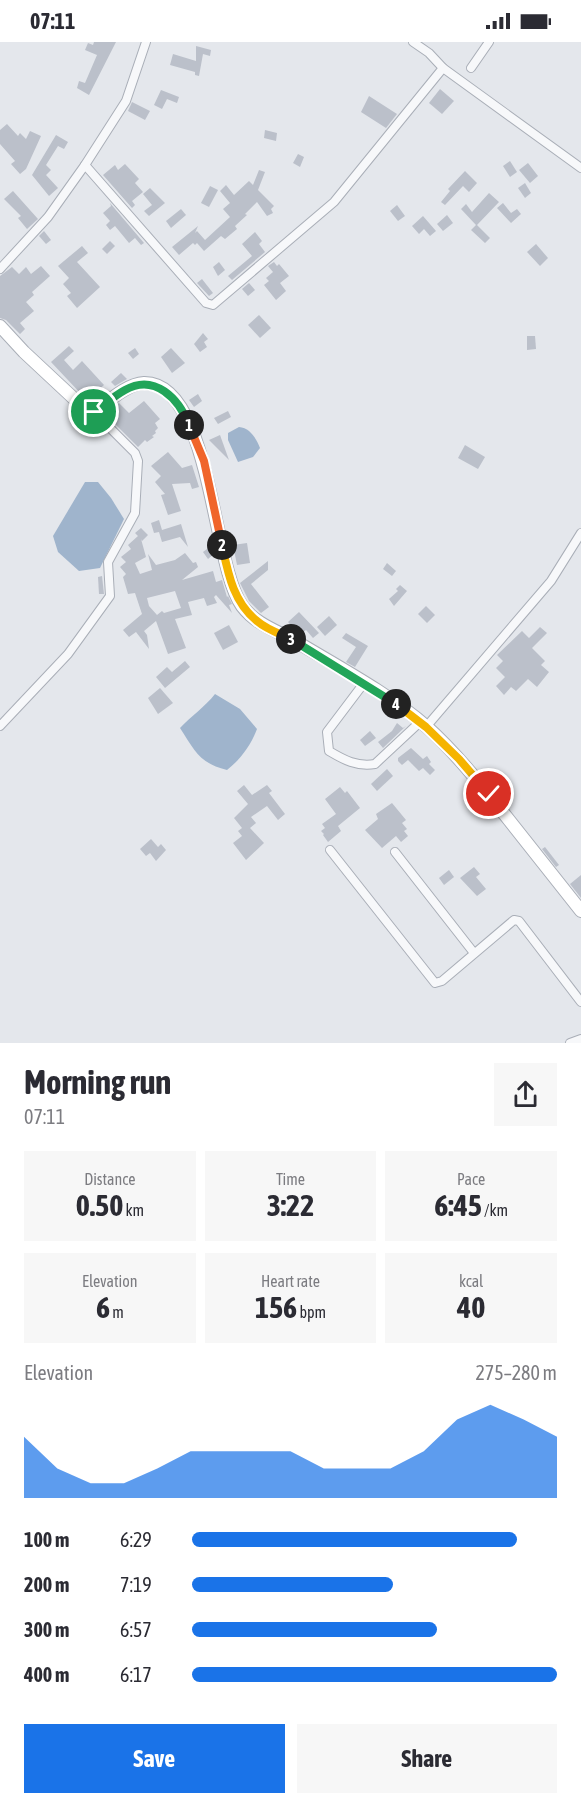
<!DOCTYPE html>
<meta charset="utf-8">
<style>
:root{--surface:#fff;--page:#f7f7f7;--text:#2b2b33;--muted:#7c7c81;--accent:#1a73e8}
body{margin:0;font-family:"Asap Condensed",sans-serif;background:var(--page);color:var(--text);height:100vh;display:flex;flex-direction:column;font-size:22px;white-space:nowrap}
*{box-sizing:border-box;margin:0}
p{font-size:20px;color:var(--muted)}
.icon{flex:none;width:33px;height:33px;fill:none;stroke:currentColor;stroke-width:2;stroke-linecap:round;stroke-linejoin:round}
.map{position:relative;height:1001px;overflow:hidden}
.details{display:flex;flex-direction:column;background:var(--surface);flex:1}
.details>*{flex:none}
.pin{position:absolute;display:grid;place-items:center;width:51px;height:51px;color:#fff;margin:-26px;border:3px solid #fff;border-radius:50%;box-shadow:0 2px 6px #0007}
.km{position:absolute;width:30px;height:30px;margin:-15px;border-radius:50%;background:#222;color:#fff;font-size:16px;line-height:30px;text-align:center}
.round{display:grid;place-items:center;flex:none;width:63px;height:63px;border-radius:0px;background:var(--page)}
.summary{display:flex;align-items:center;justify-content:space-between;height:102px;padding:0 24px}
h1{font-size:33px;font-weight:700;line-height:45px}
.figures{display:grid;grid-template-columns:repeat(3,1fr);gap:9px;height:102px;padding:6px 24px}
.figures div{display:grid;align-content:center;border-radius:0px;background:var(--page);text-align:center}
.figures b{font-size:30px;font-weight:700}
.figures small{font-size:16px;font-weight:400}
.figures p{font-size:16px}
.chart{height:168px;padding:12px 24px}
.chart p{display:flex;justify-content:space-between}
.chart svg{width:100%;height:108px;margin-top:6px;fill:var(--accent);opacity:.7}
.primary-button{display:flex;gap:12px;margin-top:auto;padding:12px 24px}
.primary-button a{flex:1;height:69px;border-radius:0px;background:var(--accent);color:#fff;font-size:24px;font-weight:700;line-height:69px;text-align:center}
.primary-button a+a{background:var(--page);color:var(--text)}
ul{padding:0 24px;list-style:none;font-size:20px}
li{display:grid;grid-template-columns:96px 72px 1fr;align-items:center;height:45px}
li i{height:15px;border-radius:8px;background:var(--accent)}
.status{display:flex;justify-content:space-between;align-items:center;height:42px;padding:0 30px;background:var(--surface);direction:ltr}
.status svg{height:16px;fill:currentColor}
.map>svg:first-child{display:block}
.water{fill:#9fb4cc}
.building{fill:#bbc0ca;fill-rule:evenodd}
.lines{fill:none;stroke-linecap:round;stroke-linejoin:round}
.minor-casing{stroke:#a9aeb7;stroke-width:10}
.secondary-casing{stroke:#a9aeb7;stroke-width:14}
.minor{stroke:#f7f8fa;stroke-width:8}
.secondary{stroke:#fff;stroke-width:12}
.split-1-casing{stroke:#fff;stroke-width:12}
.split-2-casing{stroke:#fff;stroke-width:12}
.split-3-casing{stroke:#fff;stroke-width:12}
.split-4-casing{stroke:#fff;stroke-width:12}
.split-5-casing{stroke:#fff;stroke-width:12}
.split-1{stroke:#22a559;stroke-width:8}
.split-2{stroke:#f0652b;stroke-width:8}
.split-3{stroke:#f5b400;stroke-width:8}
.split-4{stroke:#22a559;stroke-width:8}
.split-5{stroke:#f5b400;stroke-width:8}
</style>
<div class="status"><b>07:11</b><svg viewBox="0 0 49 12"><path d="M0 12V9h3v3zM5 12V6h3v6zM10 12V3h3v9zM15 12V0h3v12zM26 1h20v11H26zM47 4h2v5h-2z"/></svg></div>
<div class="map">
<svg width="581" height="1001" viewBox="0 0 581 1001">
<rect width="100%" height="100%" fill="#e4e7ec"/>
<g class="water">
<path d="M239,385C250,386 256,396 260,406L253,415L238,420L228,398V391Z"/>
<path d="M85,440H98L111,456L124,477L100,526L79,529L58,510L53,494Z"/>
<path d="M215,652L240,667L257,687C251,703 241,717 227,728C199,721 195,709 180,686C191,674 205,665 215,652Z"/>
</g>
<g class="building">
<path d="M94,0H116L89,53L77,46L79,39L85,41L97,13L85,8L88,1L93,3Z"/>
<path d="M196,4L211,8L210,14L203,12L199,34L195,33V30L170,23L173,12L196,19Z"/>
<path d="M440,47L454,59L442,72L429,61Z"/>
<path d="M161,48L179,55L177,61L167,57L162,67L154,63Z"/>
<path d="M369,54L397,72L386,86L361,70Z"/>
<path d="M132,60L150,69L145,78L128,69Z"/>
<path d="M7,82L18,94L20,91L26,97L30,89L41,94L26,127L20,132L11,122L15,119L0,102V88Z"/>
<path d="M265,88L277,91L276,99L264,96Z"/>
<path d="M56,93L68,100L64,107L58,104L46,123L51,128L46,133L58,146L49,154L32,133Z"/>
<path d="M298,112L304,115L300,125L293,121Z"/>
<path d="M510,119L517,130L510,135L503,124Z"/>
<path d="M528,121L538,134L530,141L519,128Z"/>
<path d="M125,122L139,137L135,141L143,150L132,159L135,163L132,166L103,133L115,123L118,128Z"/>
<path d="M259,128L265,130L258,148L274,164L271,167L273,171L267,174L257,160L245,172L247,173L235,184L237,187L225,197L221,194L204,209L197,201L195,203L193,201L179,213L172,205L198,184L195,191L197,189L205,198L230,175L223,167L230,161L220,149L226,143L234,153L249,139L253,143Z"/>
<path d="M465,129L477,141L469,150L463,144L445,163L441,160L450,149L448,147Z"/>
<path d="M525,141L531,151L525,156L518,146Z"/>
<path d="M210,144L218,148L209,165L201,161Z"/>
<path d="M150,146L165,161L149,174L144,169L152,163L143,152Z"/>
<path d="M13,149L38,177L27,187L18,176L21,174L4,157Z"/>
<path d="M489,151L499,160L477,183L490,196L485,201L471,188L476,183L461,167L466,162L472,170Z"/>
<path d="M110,161L144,201L141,203L135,196L129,201L115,184L110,188L106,183L110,179L103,171L111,164Z"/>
<path d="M503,161L511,171L517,167L521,172L511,181L497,166Z"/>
<path d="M397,163L405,174L398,179L390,169Z"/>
<path d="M181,167L186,173L171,186L166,179Z"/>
<path d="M447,173L453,181L443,189L437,182Z"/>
<path d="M423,174L436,189L430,194L424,187L419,192L412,184Z"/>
<path d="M44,189L51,198L46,202L39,194Z"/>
<path d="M255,190L262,199L259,202L265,210L232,238L228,234L252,214L242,202Z"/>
<path d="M110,199L115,204L107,212L102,207Z"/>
<path d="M536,202L548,216L540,224L527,210Z"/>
<path d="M82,204L88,211L77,220L100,245L77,266L67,254L71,251L63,242L69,236L58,224Z"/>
<path d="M219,220L225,228L218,234L213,225Z"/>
<path d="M274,220L277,224L279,222L289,234L280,241L286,249L276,258L264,243L269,239L266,236L273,230L268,224Z"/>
<path d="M41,224L50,234L32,250L34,253L26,260L34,269L20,281L25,287L20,292L6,278L0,276V234L12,225L19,232L26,225L31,232Z"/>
<path d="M202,237L213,251L209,254L197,241Z"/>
<path d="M249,241L255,248L248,254L242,247Z"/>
<path d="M259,273L271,286L260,296L248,283Z"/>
<path d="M203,291L208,297L204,300L207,305L200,310L194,302Z"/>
<path d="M527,294H535L536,307L527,308Z"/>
<path d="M69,304L74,309L64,318L73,328L82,319L104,343L96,350L92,346L83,354L51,320Z"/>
<path d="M135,306L139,312L133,317L128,311Z"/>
<path d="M171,306L185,321L172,331L161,315Z"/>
<path d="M121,331L127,337L115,344L111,340Z"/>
<path d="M198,352L202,359L194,365L189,358Z"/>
<path d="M144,359L160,377L155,381L158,386L155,389L156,391L152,394L154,395L147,400L145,398L138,405L105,372L119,361L129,371Z"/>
<path d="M228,369L231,375L218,382L214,376Z"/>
<path d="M220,393L229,418L209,398Z"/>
<path d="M465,403L485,415L478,427L458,416Z"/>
<path d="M168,410L182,426L192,423L199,445L192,447L190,441L172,442L181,469L168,473L161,453L165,452L155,440L161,434L151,424Z"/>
<path d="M159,478L162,488L181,482L188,505L180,495L162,500L159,490L154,491L151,481Z"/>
<path d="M141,486L148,493L142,499L141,497L146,515L135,521L140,532L152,528L148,512L156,523L175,518L185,511L193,521L196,520L198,525L182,538L213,529L216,540L222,538L227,555L228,554L232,562L229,563L232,571L216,553L214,555L217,561L207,564L204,556L188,560L192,573L175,577L186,606L168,612L156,579L144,589L147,593L149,607L136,590L129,595L123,588L142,572L135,551L128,552L123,535L126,532L120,525L126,520L121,515L131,507L128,503L138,494L135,491ZM175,549L181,566L164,571L162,569L157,573L149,564L147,556Z"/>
<path d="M247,501L250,521L237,523L233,503Z"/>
<path d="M211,504L214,512L208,517L203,510Z"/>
<path d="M268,519V528L251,542L269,565L261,571L249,559L240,541Z"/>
<path d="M387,521L396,529L392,534L383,527Z"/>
<path d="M102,534L104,552H99L98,535Z"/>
<path d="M400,543L407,549L394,564L389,557L398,549L396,547Z"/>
<path d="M426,564L435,573L427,581L418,572Z"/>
<path d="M299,570L319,591L313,596L306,588L300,593L297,591L288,580Z"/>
<path d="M329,574L337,583L325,594L317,585Z"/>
<path d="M229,583L238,600L223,608L214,591Z"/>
<path d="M540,585L547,591L532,606L545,619L541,623L549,630L537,645L528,637L516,649L511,645L504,653L496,644L505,635L496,626L503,619L497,613L522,589L529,596Z"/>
<path d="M346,591L368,604L355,625L346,620L356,605L342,596Z"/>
<path d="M185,619L190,625L165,646L156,635L167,625L172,630Z"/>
<path d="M160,646L173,661L158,672L148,656Z"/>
<path d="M397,681L403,686L406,684L383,706L378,700L392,689Z"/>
<path d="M370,689L376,696L365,704L360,698Z"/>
<path d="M411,706L423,717L427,714L431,720L429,722L435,728L430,733L423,726L419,729L408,718L402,723L398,719V716Z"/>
<path d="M387,727L393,734L377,749L371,742Z"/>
<path d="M244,743L252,753L267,743L272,749L269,751L285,772L278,778L267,764L251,775L256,781L250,786L264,801L246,818L233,801L242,794L238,789L242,786L234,776L248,762L237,749Z"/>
<path d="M340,745L345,751L347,749L360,766L338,784L341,789L328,800L323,793L324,792L321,789L325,786L322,782L336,772L325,757Z"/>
<path d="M392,761L406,778L402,781L407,787L404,789L408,794L401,800L396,794L382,806L365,788L378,777L376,772Z"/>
<path d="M151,797L158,805L161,802L166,808L156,819L150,811L146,814L140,807Z"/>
<path d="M545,805L559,823L556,825L542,807Z"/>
<path d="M474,825L480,832L476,835L486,847L477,854L460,836Z"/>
<path d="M449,828L454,835L444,843L439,836Z"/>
<path d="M581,833V856L570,842Z"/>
</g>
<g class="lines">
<g class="minor-casing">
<g id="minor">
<path d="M443,26L581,126"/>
<path d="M471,26L489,0"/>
<path d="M85,123L206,261L213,263L334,160L443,26L429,11L413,0"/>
<path d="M0,227L48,175L85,123L126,59L146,0"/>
<path d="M364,641L327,690L329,709C344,718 357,725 375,722L420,680"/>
<path d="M0,684L68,612L110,554L108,520L135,471L138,419L135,411L94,370"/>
<path d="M426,685L551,539L581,491"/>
<path d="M330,808L435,941L442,939L514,878L519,879L581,960"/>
<path d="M395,810L474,911"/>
<path d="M570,1001L581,997"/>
</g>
</g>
<g class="secondary-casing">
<path id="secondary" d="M0,284L24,310L84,366L94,370C108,360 126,342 144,341C211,340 212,523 242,564C257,584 281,590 302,603C344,628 390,653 427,685C456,711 481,743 505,773C530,805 556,837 581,869"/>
</g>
<use href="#minor" class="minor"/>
<use href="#secondary" class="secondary"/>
</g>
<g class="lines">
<g class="split-1-casing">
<path id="split-1" d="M94,370C104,363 114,354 125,348C155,331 179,357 189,383"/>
</g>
<g class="split-2-casing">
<path id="split-2" d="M189,383L204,419L222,503"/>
</g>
<g class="split-3-casing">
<path id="split-3" d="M222,503C228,531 233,560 257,579C266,587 280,592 291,597"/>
</g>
<g class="split-4-casing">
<path id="split-4" d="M291,597L396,662"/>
</g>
<g class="split-5-casing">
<path id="split-5" d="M396,662L426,685L459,717L489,752"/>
</g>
<use href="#split-1" class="split-1"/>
<use href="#split-2" class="split-2"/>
<use href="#split-3" class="split-3"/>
<use href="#split-4" class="split-4"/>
<use href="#split-5" class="split-5"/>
</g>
</svg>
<div class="pin" style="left:94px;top:370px;background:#1e9e55"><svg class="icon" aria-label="arrive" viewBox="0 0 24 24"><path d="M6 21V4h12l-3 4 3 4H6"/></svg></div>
<div class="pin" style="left:489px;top:752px;background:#d93025"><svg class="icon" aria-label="check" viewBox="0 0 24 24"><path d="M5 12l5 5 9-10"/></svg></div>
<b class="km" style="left:189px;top:383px">1</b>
<b class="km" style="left:222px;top:503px">2</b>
<b class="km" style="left:291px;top:597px">3</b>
<b class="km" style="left:396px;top:662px">4</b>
</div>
<section class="details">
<div class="summary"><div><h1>Morning run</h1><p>07:11</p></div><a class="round"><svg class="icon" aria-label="share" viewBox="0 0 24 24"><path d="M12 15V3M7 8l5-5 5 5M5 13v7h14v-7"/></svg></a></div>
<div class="figures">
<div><p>Distance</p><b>0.50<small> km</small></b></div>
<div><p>Time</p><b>3:22</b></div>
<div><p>Pace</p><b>6:45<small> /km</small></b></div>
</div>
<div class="figures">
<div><p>Elevation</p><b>6<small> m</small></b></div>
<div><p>Heart rate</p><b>156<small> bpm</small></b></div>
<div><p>kcal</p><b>40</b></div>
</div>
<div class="chart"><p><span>Elevation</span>275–280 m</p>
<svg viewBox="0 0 160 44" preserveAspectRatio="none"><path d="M0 44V19L10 32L20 38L30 38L40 32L50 25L60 25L70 25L80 25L90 32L100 32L110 32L120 25L130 12L140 6L150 12L160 19V44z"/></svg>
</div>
<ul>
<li><b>100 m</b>6:29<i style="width:89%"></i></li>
<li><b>200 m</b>7:19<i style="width:55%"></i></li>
<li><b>300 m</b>6:57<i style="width:67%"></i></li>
<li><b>400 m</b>6:17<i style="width:100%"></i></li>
</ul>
<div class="primary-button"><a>Save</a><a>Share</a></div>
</section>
